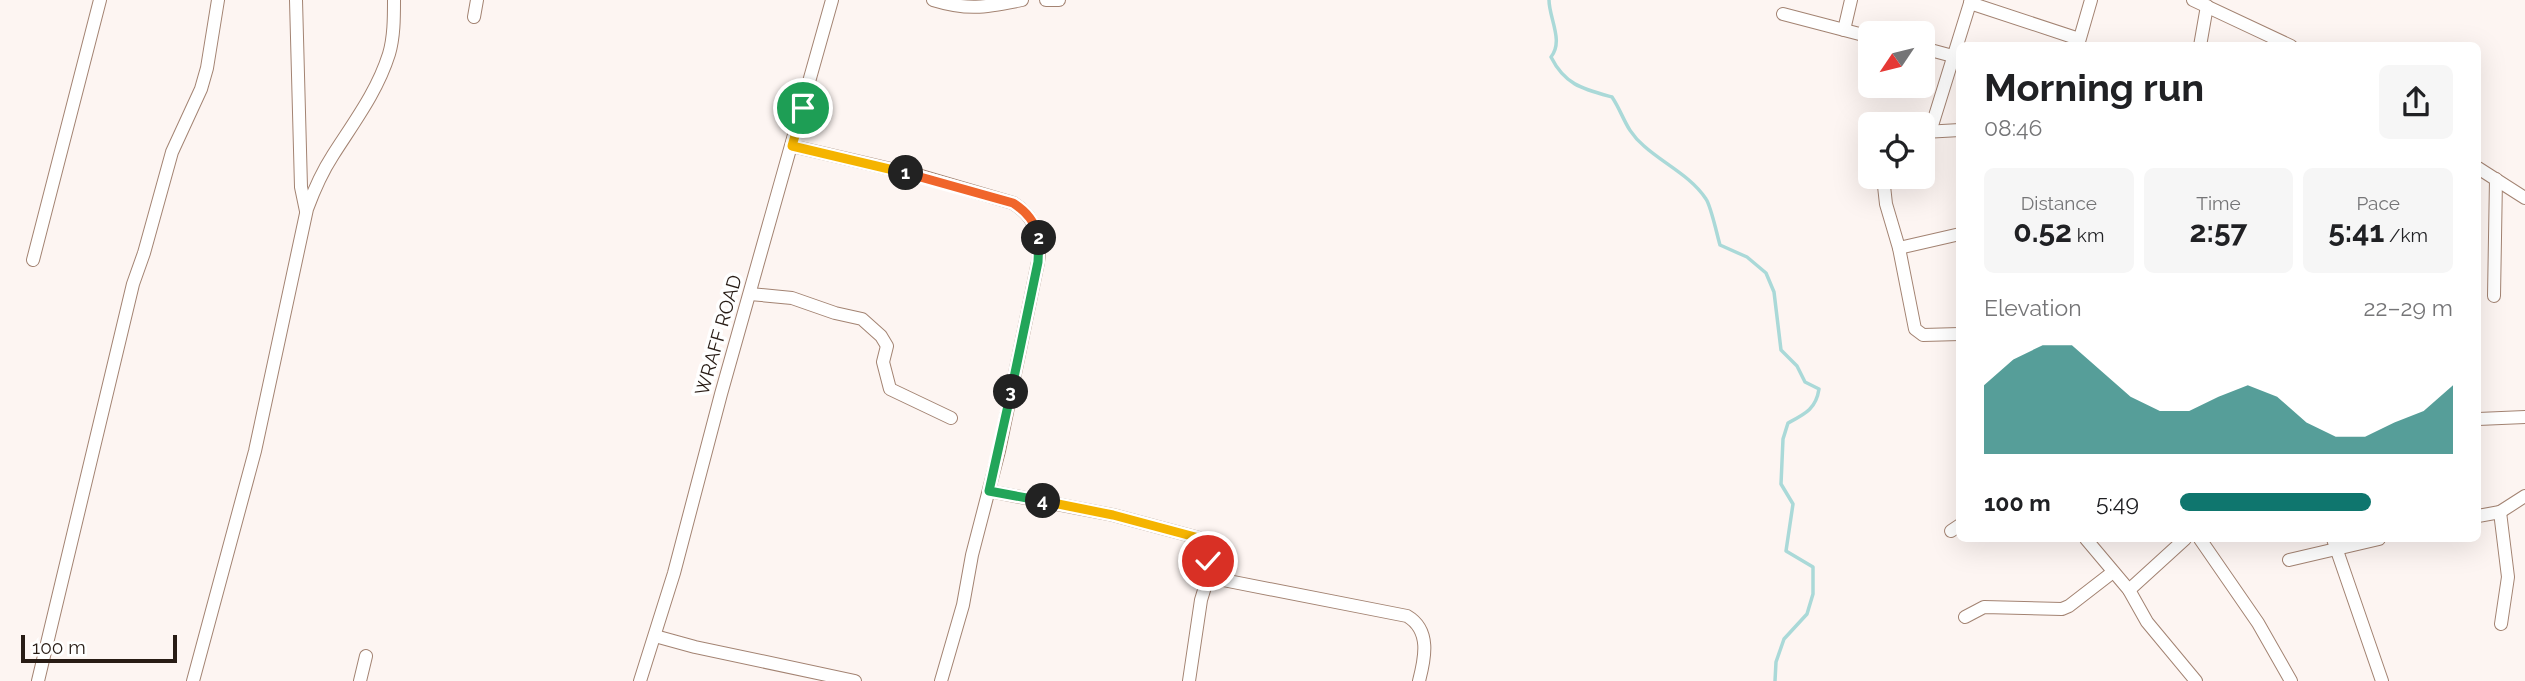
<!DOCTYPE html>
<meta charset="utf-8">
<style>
:root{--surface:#fff;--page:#f6f6f6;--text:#202124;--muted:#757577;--accent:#0f766e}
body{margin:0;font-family:Raleway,sans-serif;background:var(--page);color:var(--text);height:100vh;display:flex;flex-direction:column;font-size:26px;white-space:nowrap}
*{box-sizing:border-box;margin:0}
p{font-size:23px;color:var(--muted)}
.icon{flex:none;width:38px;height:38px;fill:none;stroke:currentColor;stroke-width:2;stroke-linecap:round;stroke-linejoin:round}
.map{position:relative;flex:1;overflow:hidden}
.panel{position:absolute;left:1956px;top:42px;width:525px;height:500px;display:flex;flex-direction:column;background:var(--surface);border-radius:10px;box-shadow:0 7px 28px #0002}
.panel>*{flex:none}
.needle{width:46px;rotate:235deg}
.buttons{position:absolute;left:1858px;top:21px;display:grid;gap:14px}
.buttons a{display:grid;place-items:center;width:77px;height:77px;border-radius:10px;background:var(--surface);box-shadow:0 7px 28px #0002;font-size:35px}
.scale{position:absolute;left:21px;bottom:18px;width:156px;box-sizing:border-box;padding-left:7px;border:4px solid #281c15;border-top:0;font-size:19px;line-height:24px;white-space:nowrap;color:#281c15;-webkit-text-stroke:5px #fff;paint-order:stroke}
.pin{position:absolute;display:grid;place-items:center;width:60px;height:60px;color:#fff;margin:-30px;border:4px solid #fff;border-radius:50%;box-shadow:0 2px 7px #0007}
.km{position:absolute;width:35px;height:35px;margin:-18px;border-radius:50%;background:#222;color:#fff;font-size:19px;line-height:35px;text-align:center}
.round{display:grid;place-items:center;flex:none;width:74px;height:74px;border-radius:10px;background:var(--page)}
.overview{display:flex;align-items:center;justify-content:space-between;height:119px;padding:0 28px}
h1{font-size:38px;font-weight:700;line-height:52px}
.figures{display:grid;grid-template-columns:repeat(3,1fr);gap:10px;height:119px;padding:7px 28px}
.figures div{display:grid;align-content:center;border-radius:10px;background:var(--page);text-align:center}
.figures b{font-size:30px;font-weight:700}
.figures small{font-size:19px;font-weight:400}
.figures p{font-size:19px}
.chart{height:196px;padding:14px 28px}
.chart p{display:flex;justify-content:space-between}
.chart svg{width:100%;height:126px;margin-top:7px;fill:var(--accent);opacity:.7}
ul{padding:0 28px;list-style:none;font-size:23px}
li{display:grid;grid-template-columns:112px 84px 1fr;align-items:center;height:52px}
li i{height:18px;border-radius:9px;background:var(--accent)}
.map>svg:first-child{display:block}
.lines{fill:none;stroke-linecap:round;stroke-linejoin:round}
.stream{stroke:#aad9d8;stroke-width:3.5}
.minor-casing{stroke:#a38372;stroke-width:14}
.minor{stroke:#fff;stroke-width:12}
.split-1-casing{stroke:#fff;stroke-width:14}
.split-2-casing{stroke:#fff;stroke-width:14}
.split-3-casing{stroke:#fff;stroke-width:14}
.split-4-casing{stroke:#fff;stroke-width:14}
.split-5-casing{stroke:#fff;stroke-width:14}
.split-1{stroke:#f5b400;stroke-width:9}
.split-2{stroke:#f0652b;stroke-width:9}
.split-3{stroke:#22a559;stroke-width:9}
.split-4{stroke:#22a559;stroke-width:9}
.split-5{stroke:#f5b400;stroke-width:9}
.labels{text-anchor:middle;stroke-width:7;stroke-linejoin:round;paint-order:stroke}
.street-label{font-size:19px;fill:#281c15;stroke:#fff}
</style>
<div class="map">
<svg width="2525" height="681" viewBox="0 0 2525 681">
<rect width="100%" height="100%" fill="#fdf5f2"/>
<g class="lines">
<path class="stream" d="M1549,0C1549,18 1564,41 1551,57C1565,85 1583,89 1612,97C1624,115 1625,130 1644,146C1664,164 1691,176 1706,199C1711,206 1717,235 1720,245L1747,257L1766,273L1774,292L1781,350L1797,366L1805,382L1819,389C1816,409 1805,414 1788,423L1783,439L1781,484L1793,504L1786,551L1813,567V594L1807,614L1784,639L1776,662L1775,681"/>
<g class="minor-casing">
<g id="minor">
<path d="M296,0L301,187L306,211"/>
<path d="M933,0C969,11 986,7 1022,0"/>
<path d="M1046,0H1059"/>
<path d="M2193,0L2291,46"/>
<path d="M1970,3L2079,39"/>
<path d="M1783,14L1871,37"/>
<path d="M474,17L477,0"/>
<path d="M1844,30L1851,0"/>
<path d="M2078,45L2091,0"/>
<path d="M2200,46L2207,6"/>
<path d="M1923,48L1960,58"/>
<path d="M1924,132L1960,130"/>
<path d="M1930,132L1971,0"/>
<path d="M792,146L921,176L1013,203C1035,217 1042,236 1038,262L999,451L972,555L963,605L941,681"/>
<path d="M2478,168L2525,198"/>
<path d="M1883,177L1886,204L1899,248L1915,329L1923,335L1960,334"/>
<path d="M1899,248L1960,234"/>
<path d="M33,260L100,0"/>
<path d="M750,294L792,298L835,313L862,319L881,336L887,346L883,362L890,389L951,418"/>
<path d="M2494,296L2496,179"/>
<path d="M2478,419L2525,417"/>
<path d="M989,491L1113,515L1199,538L1206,549L1208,577"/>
<path d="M2500,512L2508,577L2501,624"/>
<path d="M2478,516L2500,512L2525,496"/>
<path d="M1951,531L1960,525"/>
<path d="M2086,539L2129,590L2147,622L2196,681"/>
<path d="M2200,539L2258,623L2291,681"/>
<path d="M2333,539L2382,681"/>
<path d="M2289,560L2379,539"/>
<path d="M2129,590L2185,539"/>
<path d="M1965,617L1984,607L2062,609L2069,606L2113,572"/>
<path d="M655,636L695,647L855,681"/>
<path d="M38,681L133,284L144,253L172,152L201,89L207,68L218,0"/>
<path d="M193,681L255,451L307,209C314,190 322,172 333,155C354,122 377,92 389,54C394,37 394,18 394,0"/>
<path d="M360,681L366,656"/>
<path d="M640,681L674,573L721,394L832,0"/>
<path d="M1189,681L1201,600L1208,577L1407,616C1431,630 1425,658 1419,681"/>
</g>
</g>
<use href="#minor" class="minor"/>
</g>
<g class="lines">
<g class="split-1-casing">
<path id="split-1" d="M803,108L792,146L906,173"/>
</g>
<g class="split-2-casing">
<path id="split-2" d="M906,173L1013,203C1027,212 1035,222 1039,238"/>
</g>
<g class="split-3-casing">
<path id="split-3" d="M1011,392L1038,262L1039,238"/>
</g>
<g class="split-4-casing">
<path id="split-4" d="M1011,392L989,491L1043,501"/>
</g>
<g class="split-5-casing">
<path id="split-5" d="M1043,501L1113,515L1199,538L1206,549L1208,561"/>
</g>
<use href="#split-1" class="split-1"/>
<use href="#split-2" class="split-2"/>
<use href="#split-3" class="split-3"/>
<use href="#split-4" class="split-4"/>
<use href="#split-5" class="split-5"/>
</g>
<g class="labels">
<g class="street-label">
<text transform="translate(718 335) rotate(-74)" y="7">WRAFF ROAD</text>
</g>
</g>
</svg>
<div class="buttons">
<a><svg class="needle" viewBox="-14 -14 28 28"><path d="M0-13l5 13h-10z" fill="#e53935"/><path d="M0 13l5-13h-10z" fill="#757577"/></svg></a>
<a><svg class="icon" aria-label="locate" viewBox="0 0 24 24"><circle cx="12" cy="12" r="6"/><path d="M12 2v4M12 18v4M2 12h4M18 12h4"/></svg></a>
</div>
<div class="scale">100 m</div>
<div class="pin" style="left:803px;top:108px;background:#1e9e55"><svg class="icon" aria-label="arrive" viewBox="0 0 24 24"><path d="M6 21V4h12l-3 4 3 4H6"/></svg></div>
<div class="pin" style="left:1208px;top:561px;background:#d93025"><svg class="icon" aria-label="check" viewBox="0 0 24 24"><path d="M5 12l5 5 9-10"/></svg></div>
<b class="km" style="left:906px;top:173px">1</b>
<b class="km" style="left:1039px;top:238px">2</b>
<b class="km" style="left:1011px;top:392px">3</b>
<b class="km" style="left:1043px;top:501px">4</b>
<section class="panel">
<div class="overview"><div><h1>Morning run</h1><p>08:46</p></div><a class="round"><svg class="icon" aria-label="share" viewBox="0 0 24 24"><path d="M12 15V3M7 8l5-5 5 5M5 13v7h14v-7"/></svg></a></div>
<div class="figures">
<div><p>Distance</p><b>0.52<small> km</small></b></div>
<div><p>Time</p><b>2:57</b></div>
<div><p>Pace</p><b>5:41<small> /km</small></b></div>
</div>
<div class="chart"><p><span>Elevation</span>22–29 m</p>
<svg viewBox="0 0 160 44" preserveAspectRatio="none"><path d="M0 44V20L10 11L20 6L30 6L40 15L50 24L60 29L70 29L80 24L90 20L100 24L110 33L120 38L130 38L140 33L150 29L160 20V44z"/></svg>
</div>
<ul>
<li><b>100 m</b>5:49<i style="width:70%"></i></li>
</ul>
</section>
</div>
